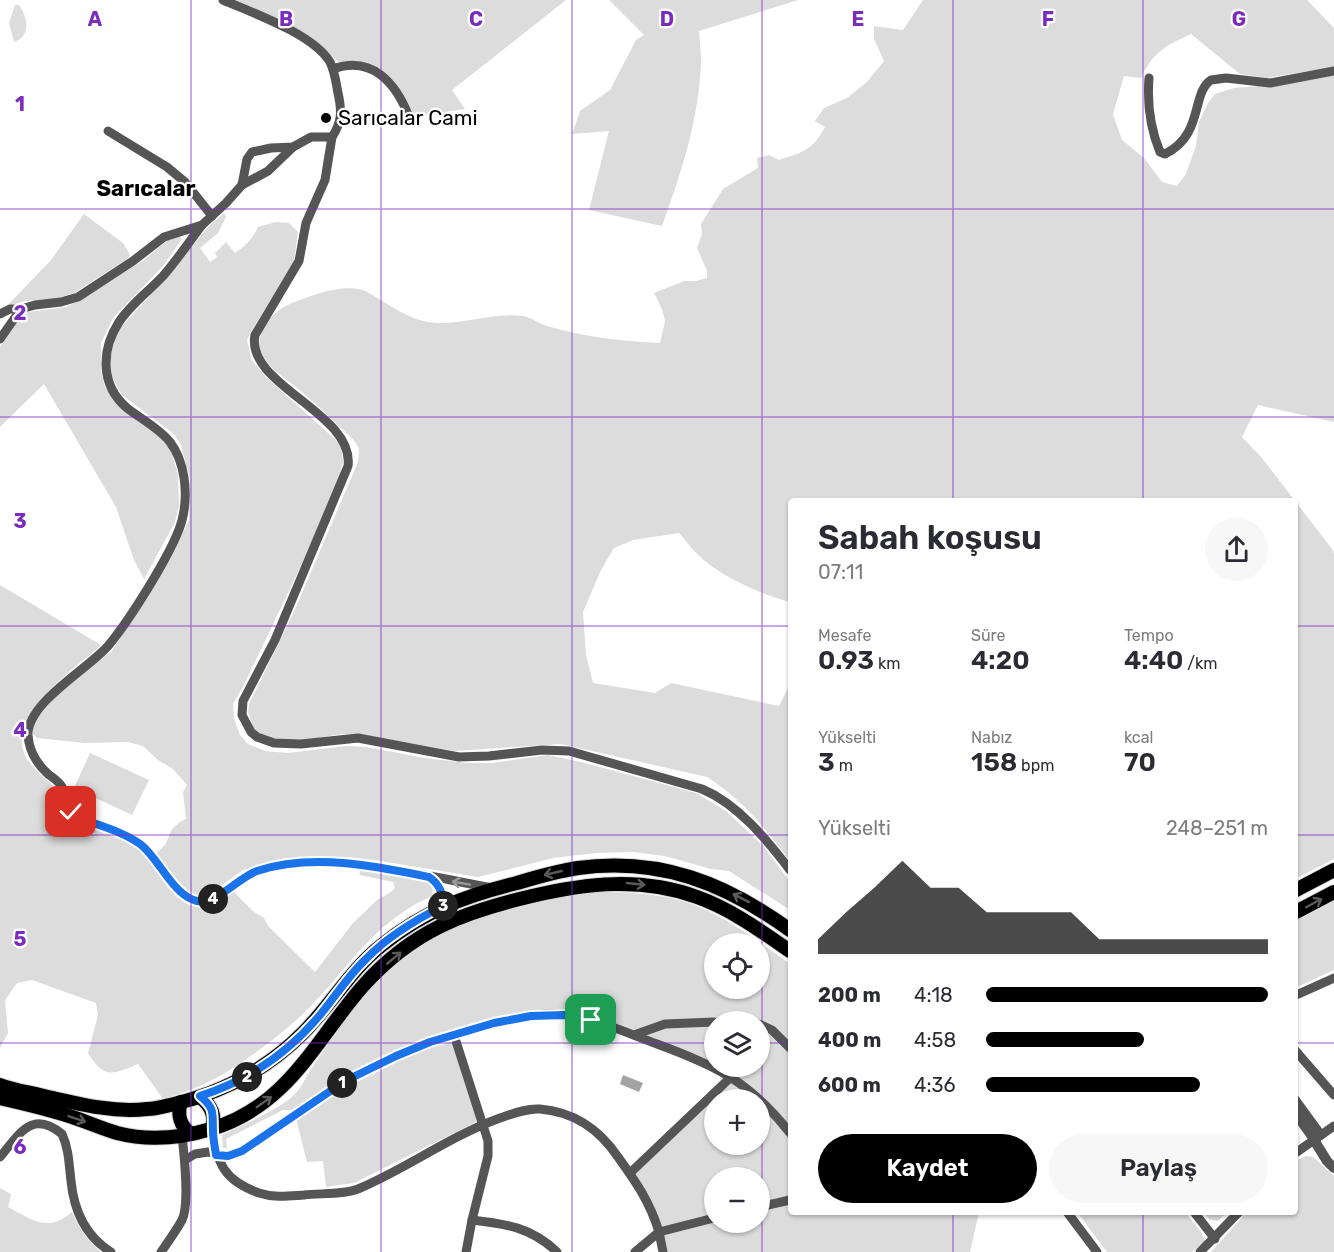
<!DOCTYPE html>
<html lang="tr">
<meta charset="utf-8">
<style>
:root{--surface:#fff;--page:#f7f7f7;--text:#2b2b33;--muted:#7c7c81;--accent:#000}
body{margin:0;font-family:Rubik,sans-serif;background:var(--page);color:var(--text);height:100vh;display:flex;flex-direction:column;font-size:22px;white-space:nowrap}
*{box-sizing:border-box;margin:0}
p{font-size:20px;color:var(--muted)}
.icon{flex:none;width:33px;height:33px;fill:none;stroke:currentColor;stroke-width:2;stroke-linecap:round;stroke-linejoin:round}
.map{position:relative;flex:1;overflow:hidden}
.sheet{position:absolute;left:788px;top:498px;width:510px;height:717px;display:flex;flex-direction:column;background:var(--surface);border-radius:6px;box-shadow:0 2px 4px #0004}
.sheet>*{flex:none}
.controls{position:absolute;left:704px;top:933px;display:grid;gap:12px}
.controls a{display:grid;place-items:center;width:66px;height:66px;border-radius:50%;background:var(--surface);box-shadow:0 2px 4px #0004;font-size:30px}
.pin{position:absolute;display:grid;place-items:center;width:51px;height:51px;color:#fff;margin:-26px;border-radius:12px;box-shadow:0 3px 9px #0006}
.km{position:absolute;width:30px;height:30px;margin:-15px;border-radius:50%;background:#222;color:#fff;font-size:16px;line-height:30px;text-align:center}
.round{display:grid;place-items:center;flex:none;width:63px;height:63px;border-radius:32px;background:var(--page)}
.overview{display:flex;align-items:center;justify-content:space-between;height:102px;padding:0 30px}
h1{font-size:33px;font-weight:600;line-height:45px}
.stats{display:grid;grid-template-columns:repeat(3,1fr);gap:9px;height:102px;padding:6px 30px}
.stats div{display:grid;align-content:center}
.stats b{font-size:26px;font-weight:600}
.stats small{font-size:16px;font-weight:400}
.stats p{font-size:16px}
.chart{height:168px;padding:12px 30px}
.chart p{display:flex;justify-content:space-between}
.chart svg{width:100%;height:108px;margin-top:6px;fill:var(--accent);opacity:.7}
.cta{display:flex;gap:12px;margin-top:auto;padding:12px 30px}
.cta a{flex:1;height:69px;border-radius:36px;background:var(--accent);color:#fff;font-size:24px;font-weight:600;line-height:69px;text-align:center}
.cta a+a{background:var(--page);color:var(--text)}
ul{padding:0 30px;list-style:none;font-size:20px}
li{display:grid;grid-template-columns:96px 72px 1fr;align-items:center;height:45px}
li i{height:15px;border-radius:8px;background:var(--accent)}
.map>svg:first-child{display:block}
.green{fill:#dcdcdc;fill-rule:evenodd}
.water{fill:#a3a3a3}
.lines{fill:none;stroke-linecap:round;stroke-linejoin:round}
.primary-casing{stroke:#dbdbdb;stroke-width:16}
.minor{stroke:#555;stroke-width:9}
.tertiary{stroke:#555;stroke-width:10}
.primary{stroke:#000;stroke-width:14}
.oneway{stroke:#595959}
.oneway2{stroke:#999}
.route-casing{stroke:#fff;stroke-width:12}
.route{stroke:#1a73e8;stroke-width:8}
.grid{fill:none;stroke:#7b2cbf;stroke-width:1.5;stroke-opacity:0.55}
.poi-dot{fill:#000;stroke:#fff;stroke-width:2}
.labels{text-anchor:middle;stroke-width:4.5;stroke-linejoin:round;paint-order:stroke}
.poi-label{font-size:21px;fill:#000;stroke:#fff;text-anchor:start}
.neighbourhood-label{font-size:22px;font-weight:bold;fill:#000;stroke:#fff}
.grid-label{font-size:20px;text-anchor:middle;font-weight:bold;fill:#7b2cbf;stroke:#fff;stroke-width:4.5;stroke-linejoin:round;paint-order:stroke}
</style>
<div class="map">
<svg width="1334" height="1252" viewBox="0 0 1334 1252">
<rect width="100%" height="100%" fill="#fff"/>
<g class="green">
<path d="M234,0H566L452,90L465,109L409,117L381,76L343,66L323,48L293,26Z"/>
<path d="M609,0H798L699,31C700,41 701,53 701,63C699,119 681,174 662,226L589,210L609,131L572,134L580,111L610,90L636,40L644,35Z"/>
<path d="M923,0H1307L1334,28V67L1267,78L1240,74L1191,34C1165,46 1154,51 1141,78L1124,76L1113,114L1122,140L1144,158L1162,182L1177,186L1186,174L1196,146L1199,122L1208,103L1215,94L1234,88L1285,84L1334,75V422L1258,405L1242,437L1262,458L1332,549L1334,553V859L1295,879L1294,501H790V602C763,595 727,579 705,561C695,553 687,542 679,533L633,540L614,548L601,570L583,612L586,655L593,683L655,693L671,683L779,706L790,684V861C766,829 742,799 707,777L561,744L455,751L358,734H342L305,740L273,739L260,735L253,727L248,712L249,704L293,614L358,462L359,448L353,439C336,424 320,407 303,393C290,381 272,372 263,356C251,335 273,310 292,303C313,295 340,284 363,290C368,292 374,296 379,299C394,308 410,319 428,322C459,327 491,312 523,316C531,317 539,324 547,326C584,337 621,341 660,343L665,321L662,309L654,293L684,281H696L707,278V271L697,248L702,234L701,224L723,189L758,168L757,158L769,155L779,160C803,152 812,151 825,127L815,121L824,108L847,98L867,82L884,61L874,39V26L903,30Z"/>
<path d="M15,5H19C28,17 31,37 14,42L9,23Z"/>
<path d="M224,213L226,217L218,233L200,248L210,262L217,257L215,253L226,242L235,253C246,245 252,240 258,227L276,222L289,223L298,232L294,261L252,330L247,340L252,361L267,378L337,441L341,448L343,461L339,476L308,551L243,687L233,704L234,719L240,735L248,744L265,751L288,753L346,746L367,747L425,758L467,763H492L548,755L585,763L696,793L726,811L764,847L790,882V910L729,871L711,869L665,856L633,852L596,853L553,858L478,877L374,860L348,857L315,858L284,861L243,870L205,897L197,896L189,893L177,881L156,853C175,841 162,830 186,819L183,792L187,785L173,769L158,760L143,746L128,742L84,743L37,738L33,734V727L36,719L51,702L71,682L112,651L172,556L189,520L190,479L181,445L174,434L122,395L108,369L115,338L121,327L148,298L209,226Z"/>
<path d="M84,214L123,243L130,255L126,260L74,293L55,299L25,301L5,308L51,260Z"/>
<path d="M179,236L182,239L163,266L113,318L101,343V372L105,387L112,396L163,439L170,448L178,475L179,506L175,522L144,579L134,560L116,507L44,384L0,427V347L20,317L28,312L66,307L76,302L144,260L170,238Z"/>
<path d="M0,585L101,645C75,669 6,715 25,755C30,767 44,776 53,786C62,797 62,811 73,821C94,829 120,834 138,848C159,865 176,921 214,904C220,901 227,895 233,891L253,911L264,918L268,926L315,972L353,923L377,900L391,892L395,888L393,882L360,875L359,870L422,880L430,884L433,889L432,896C371,923 348,970 304,1013C280,1036 232,1072 202,1085C189,1091 176,1095 163,1099L138,1064C112,1075 104,1079 88,1053L98,1015L96,1003L32,980L17,983L5,1000L8,1033L0,1048Z"/>
<path d="M90,753L149,780L132,815L74,788Z"/>
<path d="M597,892C620,892 643,893 665,897C712,905 753,937 790,964V1212H979L970,1252H663L659,1232L630,1173L731,1077L634,1035L548,1014L454,1035L482,1119L354,1183L326,1187L323,1161L307,1162L295,1115L302,1110H283L226,1139L227,1148H223L222,1135C240,1126 282,1108 294,1095C301,1089 304,1080 309,1072C327,1046 344,1019 365,995C428,923 505,904 597,892ZM714,944H759V988H714ZM714,1022H759V1066H714ZM714,1100H759V1144H714ZM714,1178H759V1222H714Z"/>
<path d="M1334,901V970L1295,988V921Z"/>
<path d="M1306,1156L1313,1157L1334,1176V1252H1211L1247,1212H1294L1295,1161Z"/>
<path d="M0,1188L11,1194L8,1207C32,1220 48,1233 72,1212C79,1228 87,1240 101,1252H0Z"/>
<path d="M1077,1212H1185L1202,1233L1205,1241L1192,1252H1107Z"/>
<path d="M1203,1212H1227L1218,1221L1210,1220Z"/>
</g>
<path class="water" d="M623,1075L643,1083L639,1092L620,1084Z"/>
<g class="lines">
<g class="primary-casing">
<g id="primary">
<path d="M1294,891L1334,870"/>
<path d="M1294,913L1334,892"/>
<path d="M0,1085C13,1090 27,1092 40,1095C75,1103 111,1113 147,1109C156,1109 165,1106 174,1104C224,1092 267,1069 303,1033C331,1005 351,969 382,945C424,911 465,896 517,883C537,877 558,871 578,868C660,857 725,883 790,930"/>
<path d="M200,1097C211,1105 216,1115 212,1129"/>
<path d="M0,1098C22,1103 44,1108 66,1115C83,1120 100,1128 117,1133C148,1141 181,1138 211,1129C288,1106 314,1042 363,986C412,931 463,912 532,896C587,883 642,877 697,897C731,909 761,931 790,951"/>
<path d="M181,1102C177,1114 180,1126 191,1134"/>
</g>
</g>
<g class="minor">
<path d="M223,0C253,13 313,34 330,62C335,72 336,83 338,93C342,111 342,122 332,137H311L293,147L271,148L252,152L247,159L242,185"/>
<path d="M333,69C372,55 396,83 409,117"/>
<path d="M1149,78C1147,104 1150,128 1160,152L1165,154C1204,135 1191,93 1211,80L1226,78L1270,83L1334,71"/>
<path d="M108,131L167,167L185,182L212,216"/>
<path d="M332,137L325,180L306,223L299,261L255,335C245,385 355,413 348,466L275,640L243,701L242,715L251,732L257,737L274,743L301,744L358,738L459,757L489,756L542,750L569,751L702,789C738,804 767,840 790,870"/>
<path d="M202,225C189,242 177,260 163,276C149,291 130,305 119,322C101,350 100,385 127,408C141,419 159,428 170,442C185,462 188,492 183,516C178,545 128,622 108,646C89,668 27,703 28,735C29,751 37,764 48,774C53,778 59,781 62,787C66,794 68,804 71,812L74,815C98,827 127,831 147,850C163,866 175,897 198,901C216,905 234,882 249,874C257,870 266,868 275,866C349,854 420,875 492,888"/>
<path d="M0,314L10,309H21"/>
<path d="M0,339L21,309L35,305L61,302L78,297L133,261L164,237L202,225L226,203L242,185L268,171L293,147"/>
<path d="M431,878L438,885L445,905"/>
<path d="M1294,996L1334,978"/>
<path d="M734,1022H739"/>
<path d="M759,1024L772,1030L790,1048"/>
<path d="M454,1035L488,1141V1156L472,1220L466,1252"/>
<path d="M634,1035L665,1024L714,1022"/>
<path d="M1294,1049L1334,1095"/>
<path d="M1294,1098L1321,1135"/>
<path d="M1294,1112L1314,1140"/>
<path d="M212,1129C218,1164 223,1180 259,1193C274,1198 288,1196 304,1195C320,1193 342,1195 358,1189C406,1169 450,1136 500,1118C512,1114 526,1108 540,1109C575,1112 599,1129 618,1157C636,1182 650,1202 659,1232L635,1252"/>
<path d="M1294,1154L1334,1126"/>
<path d="M0,1157C19,1135 31,1109 62,1134C69,1149 69,1165 71,1181C74,1211 85,1236 111,1252"/>
<path d="M185,1160L195,1154L208,1152L228,1156L242,1151C275,1128 308,1103 343,1082C383,1058 428,1043 473,1029C503,1020 535,1011 567,1015C599,1020 627,1033 657,1044C717,1066 750,1082 790,1133"/>
<path d="M630,1173L731,1077"/>
<path d="M759,1207L790,1200"/>
<path d="M1067,1212L1097,1252"/>
<path d="M1194,1212L1215,1239"/>
<path d="M472,1220C506,1224 531,1227 557,1252"/>
<path d="M161,1252C168,1242 176,1231 182,1220C190,1204 184,1154 182,1135"/>
<path d="M663,1252L659,1232L714,1218"/>
<path d="M1200,1252L1239,1212"/>
</g>
<path class="tertiary" d="M1314,1140L1327,1161L1334,1168"/>
<use href="#primary" class="primary"/>
</g>
<defs><path id="oneway-shaft" d="M-6 0H5M1.5-3L5.5 0L1.5 3" fill="none" stroke-width="1.6" stroke-linecap="round" stroke-linejoin="round" transform="scale(1.5)"/></defs>
<g class="oneway">
<use href="#oneway-shaft" transform="translate(553 873) rotate(167)"/>
<use href="#oneway-shaft" transform="translate(636 884) rotate(6)"/>
<use href="#oneway-shaft" transform="translate(741 898) rotate(-153)"/>
<use href="#oneway-shaft" transform="translate(1314 903) rotate(-28)"/>
<use href="#oneway-shaft" transform="translate(394 958) rotate(-40)"/>
<use href="#oneway-shaft" transform="translate(264 1102) rotate(-35)"/>
<use href="#oneway-shaft" transform="translate(77 1119) rotate(19)"/>
</g>
<use class="oneway2" href="#oneway-shaft" transform="translate(461 883) rotate(-170)"/>
<g class="lines">
<g class="route-casing">
<path id="route" d="M71,812L77,817C97,825 122,831 140,844C159,858 173,896 197,901C216,905 239,877 257,871C312,853 375,866 429,877C440,884 442,894 445,905C417,919 388,936 366,959C348,976 335,997 320,1015C288,1053 247,1081 200,1096C216,1109 212,1114 213,1131C213,1139 215,1147 216,1155L228,1156L242,1151L345,1081L396,1056L430,1042L494,1023L531,1016L565,1015L591,1020"/>
</g>
<use href="#route" class="route"/>
</g>
<path class="grid" d="M191,0V1252M381,0V1252M572,0V1252M762,0V1252M953,0V501M1143,0V501M0,209H1334M0,417H1334M0,626H790M1294,626H1334M0,835H790M1294,835H1334M0,1043H714M759,1043H790M1294,1043H1334M953,1212V1252M1143,1212V1252"/>
<circle class="poi-dot" cx="326" cy="118" r="6"/>
<g class="labels">
<g class="poi-label">
<text x="338" y="125">Sarıcalar Cami</text>
</g>
<g class="neighbourhood-label">
<text x="146" y="196">Sarıcalar</text>
</g>
</g>
<g class="grid-label">
<text x="95" y="26">A</text>
<text x="286" y="26">B</text>
<text x="476" y="26">C</text>
<text x="667" y="26">D</text>
<text x="858" y="26">E</text>
<text x="1048" y="26">F</text>
<text x="1239" y="26">G</text>
<text x="20" y="111">1</text>
<text x="20" y="320">2</text>
<text x="20" y="528">3</text>
<text x="20" y="737">4</text>
<text x="20" y="946">5</text>
<text x="20" y="1154">6</text>
</g>
</svg>
<div class="controls">
<a><svg class="icon" aria-label="locate" viewBox="0 0 24 24"><circle cx="12" cy="12" r="6"/><path d="M12 2v4M12 18v4M2 12h4M18 12h4"/></svg></a>
<a><svg class="icon" aria-label="layers" viewBox="0 0 24 24"><path d="M12 4l9 5-9 5-9-5zM3 14l9 5 9-5"/></svg></a>
<a>+</a>
<a>−</a>
</div>
<div class="pin" style="left:591px;top:1020px;background:#1e9e55"><svg class="icon" aria-label="arrive" viewBox="0 0 24 24"><path d="M6 21V4h12l-3 4 3 4H6"/></svg></div>
<div class="pin" style="left:71px;top:812px;background:#d93025"><svg class="icon" aria-label="check" viewBox="0 0 24 24"><path d="M5 12l5 5 9-10"/></svg></div>
<b class="km" style="left:342px;top:1083px">1</b>
<b class="km" style="left:247px;top:1077px">2</b>
<b class="km" style="left:443px;top:906px">3</b>
<b class="km" style="left:213px;top:899px">4</b>
<section class="sheet">
<div class="overview"><div><h1>Sabah koşusu</h1><p>07:11</p></div><a class="round"><svg class="icon" aria-label="share" viewBox="0 0 24 24"><path d="M12 15V3M7 8l5-5 5 5M5 13v7h14v-7"/></svg></a></div>
<div class="stats">
<div><p>Mesafe</p><b>0.93<small> km</small></b></div>
<div><p>Süre</p><b>4:20</b></div>
<div><p>Tempo</p><b>4:40<small> /km</small></b></div>
</div>
<div class="stats">
<div><p>Yükselti</p><b>3<small> m</small></b></div>
<div><p>Nabız</p><b>158<small> bpm</small></b></div>
<div><p>kcal</p><b>70</b></div>
</div>
<div class="chart"><p><span>Yükselti</span>248–251 m</p>
<svg viewBox="0 0 160 44" preserveAspectRatio="none"><path d="M0 44V38L10 27L20 17L30 6L40 17L50 17L60 27L70 27L80 27L90 27L100 38L110 38L120 38L130 38L140 38L150 38L160 38V44z"/></svg>
</div>
<ul>
<li><b>200 m</b>4:18<i style="width:100%"></i></li>
<li><b>400 m</b>4:58<i style="width:56%"></i></li>
<li><b>600 m</b>4:36<i style="width:76%"></i></li>
</ul>
<div class="cta"><a>Kaydet</a><a>Paylaş</a></div>
</section>
</div>
